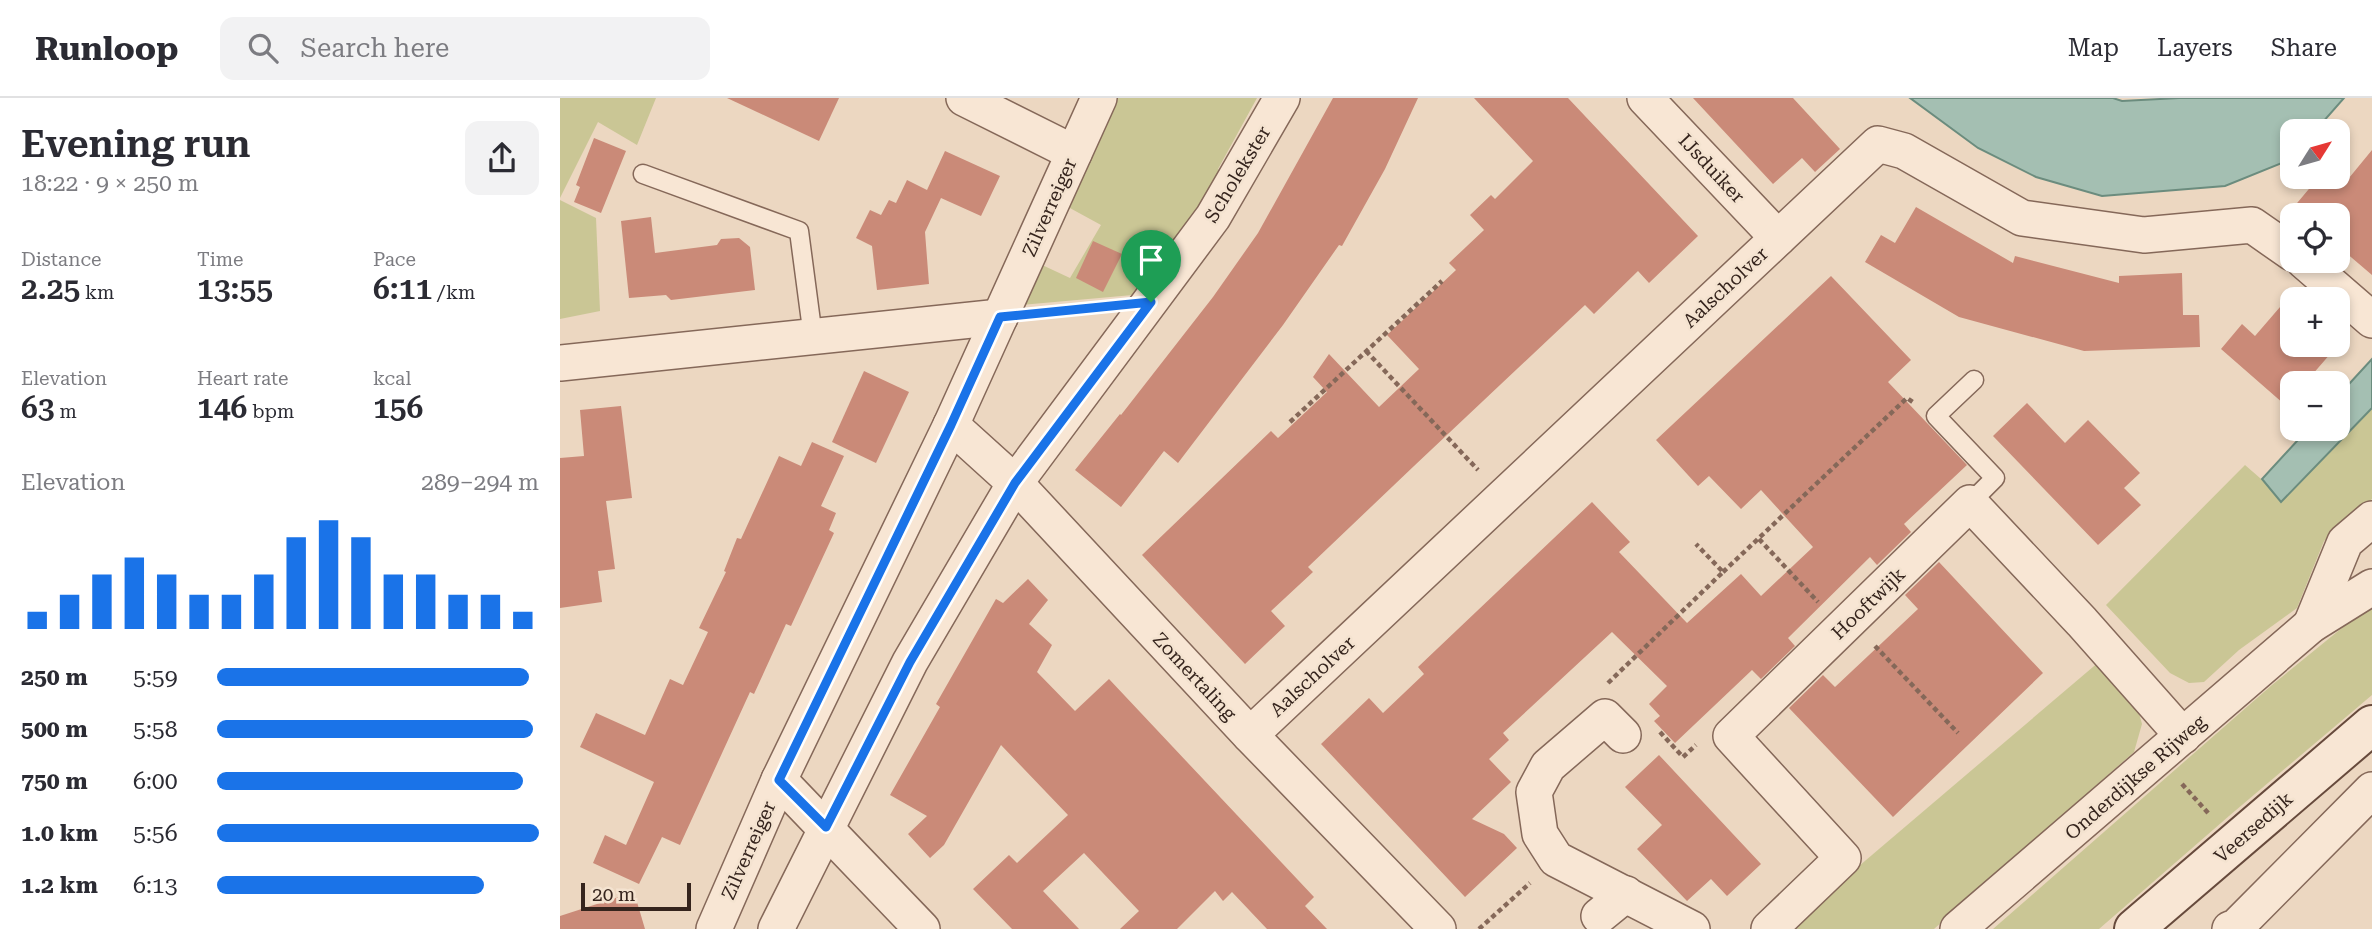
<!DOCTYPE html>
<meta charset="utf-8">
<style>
:root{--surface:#fff;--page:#f2f2f3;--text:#2b2b33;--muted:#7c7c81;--line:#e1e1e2;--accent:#1a73e8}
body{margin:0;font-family:"Roboto Serif",serif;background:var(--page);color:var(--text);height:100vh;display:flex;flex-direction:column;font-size:26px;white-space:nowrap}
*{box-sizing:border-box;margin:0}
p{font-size:23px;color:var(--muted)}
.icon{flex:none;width:38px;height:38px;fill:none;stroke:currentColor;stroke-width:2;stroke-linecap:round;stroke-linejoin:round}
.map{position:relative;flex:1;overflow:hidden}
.drawer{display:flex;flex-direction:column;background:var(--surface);width:560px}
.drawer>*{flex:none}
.needle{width:46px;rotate:53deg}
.tools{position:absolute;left:1720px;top:21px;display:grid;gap:14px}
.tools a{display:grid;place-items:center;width:70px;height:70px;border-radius:14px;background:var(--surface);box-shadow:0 4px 10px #0003;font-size:35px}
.scale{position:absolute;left:21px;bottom:18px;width:110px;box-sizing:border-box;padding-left:7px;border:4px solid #35241d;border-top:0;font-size:19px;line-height:24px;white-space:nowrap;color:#35241d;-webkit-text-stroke:5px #f4e3d0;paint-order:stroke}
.pin{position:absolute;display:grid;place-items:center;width:60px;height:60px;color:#fff;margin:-72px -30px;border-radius:50% 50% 50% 0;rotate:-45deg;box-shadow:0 0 7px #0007}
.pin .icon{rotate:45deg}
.round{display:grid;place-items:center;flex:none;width:74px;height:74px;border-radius:14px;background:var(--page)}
.headline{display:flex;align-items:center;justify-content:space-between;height:119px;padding:0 21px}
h1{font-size:38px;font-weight:600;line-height:52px}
.stats{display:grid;grid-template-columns:repeat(3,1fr);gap:10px;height:119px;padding:7px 21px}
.stats div{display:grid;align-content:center}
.stats b{font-size:30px;font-weight:600}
.stats small{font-size:19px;font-weight:400}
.stats p{font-size:19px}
.chart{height:196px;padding:14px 21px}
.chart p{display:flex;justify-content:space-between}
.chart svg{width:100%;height:126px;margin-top:7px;stroke:var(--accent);stroke-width:6}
ul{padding:0 21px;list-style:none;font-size:23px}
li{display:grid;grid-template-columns:112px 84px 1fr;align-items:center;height:52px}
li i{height:18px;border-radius:9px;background:var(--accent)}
header{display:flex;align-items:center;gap:42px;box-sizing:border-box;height:98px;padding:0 35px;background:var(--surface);border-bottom:2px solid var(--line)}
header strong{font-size:33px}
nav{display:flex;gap:38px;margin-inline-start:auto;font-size:24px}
.search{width:490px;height:63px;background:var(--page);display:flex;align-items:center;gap:18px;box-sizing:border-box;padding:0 24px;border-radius:14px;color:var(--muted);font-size:26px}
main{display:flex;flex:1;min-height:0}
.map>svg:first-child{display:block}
.green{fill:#cac695}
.water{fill:#a4bfb2;stroke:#6b8c7e;stroke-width:2}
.building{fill:#ca8a78}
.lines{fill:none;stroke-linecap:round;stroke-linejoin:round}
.lane-casing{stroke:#856859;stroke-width:21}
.street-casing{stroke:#856859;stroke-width:38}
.secondary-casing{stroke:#674a3c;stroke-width:42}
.path{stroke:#856859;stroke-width:4.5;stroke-dasharray:5 3.5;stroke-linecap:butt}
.lane{stroke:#f8e6d4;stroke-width:18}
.street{stroke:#f8e6d4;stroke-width:35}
.secondary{stroke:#f8e6d4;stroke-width:38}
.route-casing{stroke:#fff;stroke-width:14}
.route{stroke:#1a73e8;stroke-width:9}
.labels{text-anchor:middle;stroke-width:5;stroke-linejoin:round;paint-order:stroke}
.street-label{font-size:19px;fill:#35241d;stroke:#f4e3d0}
</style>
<header>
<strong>Runloop</strong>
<div class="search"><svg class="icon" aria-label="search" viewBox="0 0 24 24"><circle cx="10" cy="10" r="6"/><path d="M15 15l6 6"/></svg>Search here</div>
<nav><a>Map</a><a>Layers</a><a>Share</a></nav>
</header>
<main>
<section class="drawer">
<div class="headline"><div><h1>Evening run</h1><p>18:22 · 9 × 250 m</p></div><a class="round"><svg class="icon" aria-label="share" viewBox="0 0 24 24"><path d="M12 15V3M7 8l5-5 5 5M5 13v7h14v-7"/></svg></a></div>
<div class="stats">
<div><p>Distance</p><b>2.25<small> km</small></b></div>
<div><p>Time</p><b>13:55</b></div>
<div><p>Pace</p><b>6:11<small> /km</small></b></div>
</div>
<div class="stats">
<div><p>Elevation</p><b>63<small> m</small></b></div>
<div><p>Heart rate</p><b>146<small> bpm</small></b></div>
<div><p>kcal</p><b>156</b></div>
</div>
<div class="chart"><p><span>Elevation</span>289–294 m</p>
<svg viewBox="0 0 160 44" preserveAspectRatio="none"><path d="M5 44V38M15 44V32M25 44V25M35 44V19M45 44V25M55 44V32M65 44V32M75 44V25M85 44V12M95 44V6M105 44V12M115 44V25M125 44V25M135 44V32M145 44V32M155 44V38"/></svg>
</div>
<ul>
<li><b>250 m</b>5:59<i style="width:97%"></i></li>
<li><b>500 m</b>5:58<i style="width:98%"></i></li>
<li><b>750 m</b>6:00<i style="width:95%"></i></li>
<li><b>1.0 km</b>5:56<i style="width:100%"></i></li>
<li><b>1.2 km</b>6:13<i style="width:83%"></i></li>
</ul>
</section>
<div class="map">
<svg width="1812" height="831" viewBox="0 0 1812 831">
<rect width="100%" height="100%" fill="#ecd7c1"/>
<g class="green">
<path d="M0,0H96L77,47L38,24L0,100Z"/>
<path d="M558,0H697L658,71L666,78L584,196L461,207L480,166L510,180L541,127L508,109Z"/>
<path d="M0,102L36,120L40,213L0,221Z"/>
<path d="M1812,310V401L1764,443L1737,510L1679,552L1644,584L1629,585L1610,575L1546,507L1685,367L1708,387L1721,404Z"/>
<path d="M1812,510V597L1669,718L1539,831H1433L1712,587L1793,521Z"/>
<path d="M1540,563L1576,604L1582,626L1574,654L1374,831H1225Z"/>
</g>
<g class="water">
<path d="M1350,0H1553L1562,3L1619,0H1784L1755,33H1732V55L1722,65L1665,88L1542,98L1476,79L1418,50Z"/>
<path d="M1812,261V310L1721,404L1702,381L1748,331H1778V298Z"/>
</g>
<g class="building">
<path d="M167,0H279L259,43Z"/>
<path d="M773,0H858L825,71L782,148L779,147L723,227L618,365L604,353L561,409L515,372L560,316L561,317L653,199L698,135Z"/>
<path d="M914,0H1008L1138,138L1089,185L1078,173L1034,216L1025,207L854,368L748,469L753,474L711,513L725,528L685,566L582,457L711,333L718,340L767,294L753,279L769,256L819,309L859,271L827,237L896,172L889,165L924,132L910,117L931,97L935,101L973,63Z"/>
<path d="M1133,0H1233L1280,51L1255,74L1242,60L1213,86Z"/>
<path d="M34,40L66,53L41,115L14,104L20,89L16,87Z"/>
<path d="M1812,52V177L1778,148V117H1727L1759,79L1789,80Z"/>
<path d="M385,53L440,78L421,118L381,100L365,134L369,186L317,192L312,148L296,140L310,112L321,117L329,102L336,105L347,82L367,92Z"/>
<path d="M1356,109L1453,165L1455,158L1559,185V178L1622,175L1623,217H1639L1640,249L1524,253L1399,219L1305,164L1321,137L1335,145Z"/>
<path d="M91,119L95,155L157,147L161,141L179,140L190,149L195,192L111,202L106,197L69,200L61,123Z"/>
<path d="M533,143L562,156L543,194L516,180Z"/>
<path d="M1271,178L1351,262L1328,284L1407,367L1344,426L1351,434L1317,467L1310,459L1228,540L1235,548L1201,581L1192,572L1115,645L1094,623L1100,618L1089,606L1107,588L1052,534L943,635L949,642L929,661L951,684L912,721L944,736L957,750L905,799L761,646L809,600L823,615L864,576L858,569L1032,404L1070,444L1059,454L1127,525L1181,476L1201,498L1253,449L1201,392L1181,411L1149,378L1138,388L1096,342Z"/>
<path d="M1732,195V247H1778L1745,285H1732V313L1661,251L1682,226L1695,238Z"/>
<path d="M304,273L349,294L316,365L272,344Z"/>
<path d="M1467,305L1505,345L1528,322L1580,375L1564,390L1581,407L1538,447L1433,338Z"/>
<path d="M61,308L72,400L46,403L55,471L38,473L42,504L0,510V360L24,358L20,312Z"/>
<path d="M252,344L284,358L261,408L276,415L269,432L274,435L231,528L226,526L194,596L190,594L120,747L102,739L79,786L33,765L45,737L66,747L94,684L20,649L36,615L85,637L110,581L123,587L148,534L139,530L166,474L164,473L177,440L181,441L219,358L241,368Z"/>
<path d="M1379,464L1483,575L1333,719L1229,610L1263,577L1275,589L1358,511L1345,497Z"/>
<path d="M468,481L488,502L469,526L492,547L477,574L515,613L549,581L754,799L745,808L767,831H707L672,794L663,803L655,793L617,831H560L579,813L524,755L483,793L519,831H452L413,791L449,757L457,765L508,717L441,647L384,747L370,760L348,736L367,718L330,697L380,609L376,606L436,501L443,505Z"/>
<path d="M1099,657L1201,766L1167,798L1151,781L1127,803L1077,751L1102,727L1065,689Z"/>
<path d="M74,794L85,831H0V818Z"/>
</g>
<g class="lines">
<g class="lane-casing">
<g id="lane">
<path d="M83,76L239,133L253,239"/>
<path d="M1410,405L1435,380L1376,318L1414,282"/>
</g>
</g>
<g class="street-casing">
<g id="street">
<path d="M404,0L514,55"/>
<path d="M1085,0L1218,140"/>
<path d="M1744,163L1812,222"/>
<path d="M0,265L440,219"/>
<path d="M391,327L455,385L690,637L878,831"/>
<path d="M1751,527L1785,444L1812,421"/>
<path d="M690,637L1318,46L1344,53L1462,120L1584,137L1692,127L1732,155"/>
<path d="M1063,637L1045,619L988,668L974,694L980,736L996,761L1132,831"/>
<path d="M219,682L362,831"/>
<path d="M1039,818L1066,796"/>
<path d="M154,831L219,682L391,327L539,0"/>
<path d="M216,831L350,564L455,385L653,119L722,0"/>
<path d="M1209,831L1283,760L1171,638L1410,405L1522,524L1623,638"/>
<path d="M1398,831L1751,527L1812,489"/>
<path d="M1670,831L1676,829L1812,692"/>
</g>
</g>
<g class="secondary-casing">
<path id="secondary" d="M1574,831L1812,627"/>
</g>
<g class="path">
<path d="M481,215L542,209"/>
<path d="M806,253L918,372"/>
<path d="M730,324L882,183"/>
<path d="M1199,441L1258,504"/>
<path d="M1163,474L1347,300L1354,305"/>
<path d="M1315,548L1398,635"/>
<path d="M1048,585L1163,474L1136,446"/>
<path d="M1100,634L1123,659L1136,647"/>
<path d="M1622,686L1649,716"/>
<path d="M919,831L970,785"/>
</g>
<use href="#lane" class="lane"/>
<use href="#street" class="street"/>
<use href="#secondary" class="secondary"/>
</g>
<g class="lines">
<g class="route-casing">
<path id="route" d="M591,204L455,385L350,564L266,729L219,682L391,327L440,219Z"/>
</g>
<use href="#route" class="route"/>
</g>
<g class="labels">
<g class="street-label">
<text transform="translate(1152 70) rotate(47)" y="7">IJsduiker</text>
<text transform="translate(677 76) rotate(-59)" y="7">Scholekster</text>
<text transform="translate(489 109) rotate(-66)" y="7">Zilverreiger</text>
<text transform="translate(1165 189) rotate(-43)" y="7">Aalscholver</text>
<text transform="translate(1308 505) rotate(-44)" y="7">Hooftwijk</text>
<text transform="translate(635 578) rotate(47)" y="7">Zomertaling</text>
<text transform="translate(752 578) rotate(-43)" y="7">Aalscholver</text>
<text transform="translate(1575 679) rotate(-41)" y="7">Onderdijkse Rijweg</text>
<text transform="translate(1693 729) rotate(-41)" y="7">Veersedijk</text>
<text transform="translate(188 752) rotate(-66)" y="7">Zilverreiger</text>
</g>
</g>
</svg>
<div class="tools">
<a><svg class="needle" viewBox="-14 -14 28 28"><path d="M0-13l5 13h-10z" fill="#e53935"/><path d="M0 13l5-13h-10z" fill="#7c7c81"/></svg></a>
<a><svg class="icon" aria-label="locate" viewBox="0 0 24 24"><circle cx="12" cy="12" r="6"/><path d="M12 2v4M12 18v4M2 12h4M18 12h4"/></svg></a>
<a>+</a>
<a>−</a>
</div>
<div class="scale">20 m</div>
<div class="pin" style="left:591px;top:204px;background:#1e9e55"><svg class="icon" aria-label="arrive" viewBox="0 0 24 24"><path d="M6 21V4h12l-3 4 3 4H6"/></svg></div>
</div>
</main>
